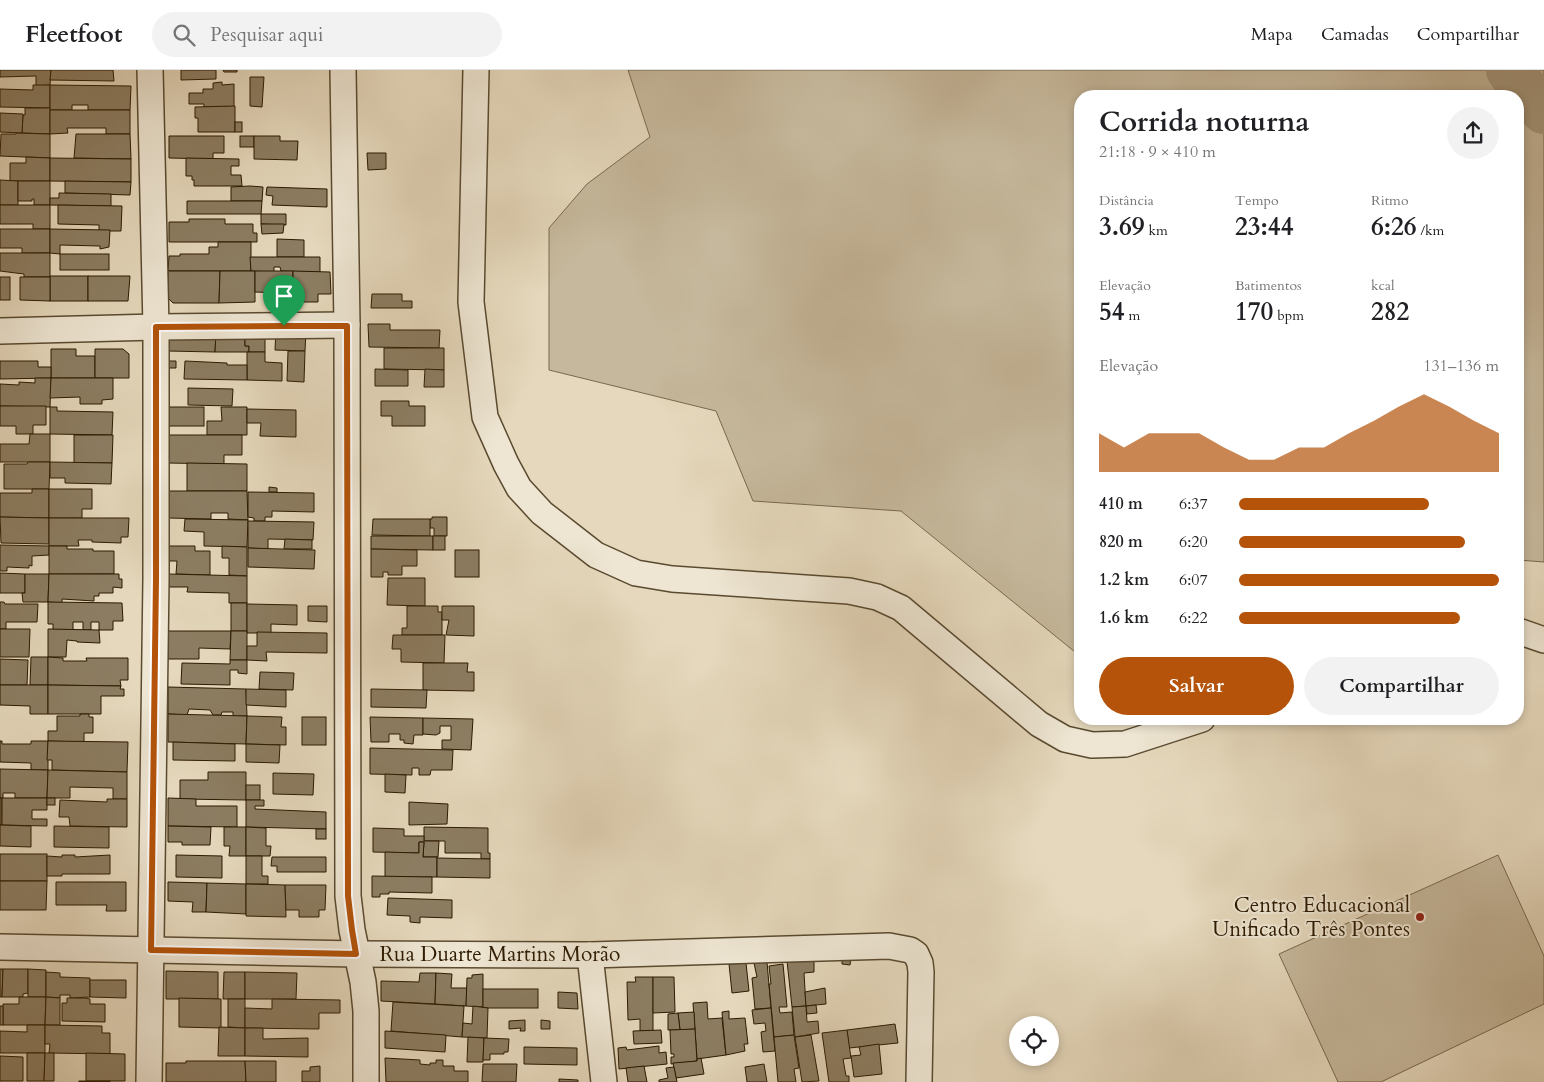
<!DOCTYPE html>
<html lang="pt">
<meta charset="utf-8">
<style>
:root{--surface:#fff;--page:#f2f2f2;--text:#202124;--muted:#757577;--line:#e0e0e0;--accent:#b45309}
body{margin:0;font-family:Cardo,serif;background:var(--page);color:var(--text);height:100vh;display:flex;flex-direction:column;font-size:19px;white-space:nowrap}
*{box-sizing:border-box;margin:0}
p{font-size:16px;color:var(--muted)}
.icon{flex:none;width:28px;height:28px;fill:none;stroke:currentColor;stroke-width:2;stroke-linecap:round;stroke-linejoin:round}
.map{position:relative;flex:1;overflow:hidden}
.details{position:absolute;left:1074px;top:20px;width:450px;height:635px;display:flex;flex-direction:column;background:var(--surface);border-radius:20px;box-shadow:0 2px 8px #0003}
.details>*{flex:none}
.buttons{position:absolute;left:1009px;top:946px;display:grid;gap:10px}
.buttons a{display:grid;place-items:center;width:50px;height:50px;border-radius:50%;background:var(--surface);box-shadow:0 2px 8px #0003;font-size:25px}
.pin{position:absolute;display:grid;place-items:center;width:42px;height:42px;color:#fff;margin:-51px -21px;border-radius:50% 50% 50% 0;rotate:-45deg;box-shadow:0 0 5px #0007}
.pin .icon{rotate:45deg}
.round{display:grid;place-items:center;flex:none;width:52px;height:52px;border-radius:26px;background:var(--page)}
.summary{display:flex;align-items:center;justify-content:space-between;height:85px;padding:0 25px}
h1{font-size:28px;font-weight:700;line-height:38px}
.stats{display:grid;grid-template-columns:repeat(3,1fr);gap:8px;height:85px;padding:5px 25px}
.stats div{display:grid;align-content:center}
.stats b{font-size:25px;font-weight:700}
.stats small{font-size:14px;font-weight:400}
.stats p{font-size:14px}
.chart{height:140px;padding:10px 25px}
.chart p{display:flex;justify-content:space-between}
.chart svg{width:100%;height:90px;margin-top:5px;fill:var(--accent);opacity:.7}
.cta{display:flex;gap:10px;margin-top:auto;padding:10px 25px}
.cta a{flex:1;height:58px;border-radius:30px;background:var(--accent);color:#fff;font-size:20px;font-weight:700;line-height:58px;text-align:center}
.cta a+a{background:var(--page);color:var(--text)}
ul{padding:0 25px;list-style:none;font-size:16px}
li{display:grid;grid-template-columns:80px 60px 1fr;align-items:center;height:38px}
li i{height:12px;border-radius:6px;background:var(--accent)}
header{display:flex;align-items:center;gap:30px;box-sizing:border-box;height:70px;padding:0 25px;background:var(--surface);border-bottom:1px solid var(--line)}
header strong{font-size:24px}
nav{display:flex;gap:28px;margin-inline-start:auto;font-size:18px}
.search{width:350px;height:45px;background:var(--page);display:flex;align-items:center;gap:12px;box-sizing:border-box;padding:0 18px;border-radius:28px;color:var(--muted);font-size:19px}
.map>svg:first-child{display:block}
.green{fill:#c6b89c;stroke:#79694e}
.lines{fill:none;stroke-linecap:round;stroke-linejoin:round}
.river{stroke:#a6977c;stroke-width:48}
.building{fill:#8c7d62;stroke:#2c1a01}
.minor-casing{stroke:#5a4a30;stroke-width:28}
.minor{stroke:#eee6d3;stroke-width:25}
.route-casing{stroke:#fff;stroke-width:10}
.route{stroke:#b45309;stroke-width:6}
.poi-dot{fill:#8f2418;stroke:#eee6d3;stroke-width:2}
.labels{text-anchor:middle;stroke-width:4;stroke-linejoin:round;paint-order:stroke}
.poi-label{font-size:21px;fill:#2c1a01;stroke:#eee6d3;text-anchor:end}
.street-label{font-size:21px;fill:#2c1a01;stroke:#eee6d3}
</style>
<header>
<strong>Fleetfoot</strong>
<div class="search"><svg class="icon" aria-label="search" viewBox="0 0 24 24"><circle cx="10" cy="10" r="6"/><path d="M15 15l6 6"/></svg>Pesquisar aqui</div>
<nav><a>Mapa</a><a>Camadas</a><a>Compartilhar</a></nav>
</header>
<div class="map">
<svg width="1544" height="1012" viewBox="0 0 1544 1012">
<rect width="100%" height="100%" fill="#e5d8bc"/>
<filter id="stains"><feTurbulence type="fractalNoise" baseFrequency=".004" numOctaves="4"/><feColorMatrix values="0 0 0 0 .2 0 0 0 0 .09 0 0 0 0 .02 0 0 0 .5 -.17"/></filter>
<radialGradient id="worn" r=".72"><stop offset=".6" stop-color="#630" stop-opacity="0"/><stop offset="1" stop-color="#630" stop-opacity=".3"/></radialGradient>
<g class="green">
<path d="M628,0H1544V492L1518,490V26H1080V586L901,441L753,431L716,341L549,300V158L587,114L650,67Z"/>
<path d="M1498,785L1544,886V934L1381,1012H1338L1279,884Z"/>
</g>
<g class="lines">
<path class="river" d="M1510,0L1521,16L1544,40"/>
</g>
<g class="building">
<path d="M0,0H51L50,15L36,16V6L0,7Z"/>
<path d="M51,0H113L114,11L50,10Z"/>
<path d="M181,0H216V9L181,10Z"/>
<path d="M223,0H237V2H224Z"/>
<path d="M250,7H264L262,37L250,36Z"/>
<path d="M222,12V15L234,14V37H204V34H189V23H203V19H213V13Z"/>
<path d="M33,15H50V38L0,37V19L33,20Z"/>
<path d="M50,15L131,16L130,40H88V35H72V40H50Z"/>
<path d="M235,36V62H198V48H195V37Z"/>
<path d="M25,38H50V64L22,63L23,45H25Z"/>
<path d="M50,40H130V64H106V58H67L68,63L50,64Z"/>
<path d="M0,43L23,44L22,63L0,62Z"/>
<rect x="235" y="52" width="7" height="10"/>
<path d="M16,63L50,64V88L0,86L1,64H16Z"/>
<path d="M76,64H130L131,89L74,88Z"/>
<path d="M169,66H224V83H213V89L169,88Z"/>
<rect x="240" y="66" width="14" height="11"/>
<path d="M254,66H280V71H298L297,90L254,89Z"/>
<path d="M367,83H386V99L368,100Z"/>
<path d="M26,87L50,88V111H10V93H26Z"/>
<path d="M50,88L131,89V112L50,111Z"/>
<path d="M186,88L239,89V96H231V105H241L242,116H194V110H192V106H186Z"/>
<path d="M0,110L18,111V135H0Z"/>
<path d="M18,111H50V135H34V129H32V131H18Z"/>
<path d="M65,111L131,112L130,125L65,123Z"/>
<path d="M250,116L263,117L262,131H231V117Z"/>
<path d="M267,117L327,119V137L272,135L273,126L266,125Z"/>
<path d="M59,123L111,124V136L50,135V128H59Z"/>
<path d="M187,131H262L261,144H187Z"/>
<path d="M0,135H50V159H33V154H0Z"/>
<path d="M58,135L122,136L121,161H99V155L58,154Z"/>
<path d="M261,144H286V155L261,154Z"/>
<path d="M189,149H225V154H253V163H257V172H169V152H189Z"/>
<path d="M261,154H284L283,163L262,164Z"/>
<path d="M0,159H50V183H22V178H0Z"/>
<path d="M50,159L110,160L109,177L100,179V176L60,175V184L50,183Z"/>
<path d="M277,169L304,170V187H277Z"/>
<path d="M218,172H251V201H168L169,186H180V184H209V177H218Z"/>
<path d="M0,183H50V207H24V204L0,201Z"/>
<rect x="60" y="184" width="49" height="16"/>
<path d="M250,187H320V202L281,201L280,197H274V202L251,201Z"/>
<path d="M168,201H220L219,233H173L168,228Z"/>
<path d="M220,201H255V232L219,233Z"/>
<path d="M255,201H293V222L290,221V232H283L284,223L255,222Z"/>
<path d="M293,201L330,202L331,224H318V232H293Z"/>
<rect x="50" y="206" width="38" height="25"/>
<path d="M88,206H130L128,231H88Z"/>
<rect x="0" y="207" width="10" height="23"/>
<path d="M20,207H50V231L20,230Z"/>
<path d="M372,224H402V231H412V238H371Z"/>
<path d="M368,254H390V260H440L439,278L369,277Z"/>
<path d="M276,259L306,261L305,281L275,280Z"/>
<path d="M168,263H216L215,282L168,281Z"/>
<path d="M216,263L245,268V276H249V282H215Z"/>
<path d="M245,268L265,269V282H249V276H245Z"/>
<path d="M384,278H444V300L384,299Z"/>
<path d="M51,279H76V286H95V308H51Z"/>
<path d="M95,279H123L129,284V308H95Z"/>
<path d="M288,281H305L304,312L287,311Z"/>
<path d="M247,282H265V292L282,293V311L247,310Z"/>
<path d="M0,291H38V297H51V308L0,309Z"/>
<path d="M168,291H176V298H169Z"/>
<path d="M185,291L227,293V295H247V310L184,309Z"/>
<path d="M375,299L408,300V316H375Z"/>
<path d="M425,299L444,300V317H424Z"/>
<path d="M35,308H51L50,337L0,336V314L19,315V312L35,313Z"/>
<path d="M51,308H113V329L102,330V334H80V327L50,328Z"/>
<path d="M188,318L233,319L232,336L188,335Z"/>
<path d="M381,331H409V336H425V356H392V346H381Z"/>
<path d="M0,336H46V355H33V364H16V356H0Z"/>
<path d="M50,337H57V341L113,342L112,365L50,364Z"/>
<rect x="168" y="337" width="36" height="19"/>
<path d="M221,337H247V365H207V351H222Z"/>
<path d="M247,339L296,340V367L260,366L261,353H247Z"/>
<path d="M30,364H50V392H0V374H29Z"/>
<path d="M74,365H113L112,393H74Z"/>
<path d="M169,365H242V385H224V394L168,393Z"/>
<path d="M28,392H50L49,419H4V394H27Z"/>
<path d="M50,392L112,393L111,414L65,413V408H50Z"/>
<path d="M187,393L247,394V421H187Z"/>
<path d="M269,417L277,418V422H269Z"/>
<path d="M32,419H49V448L0,447V423H32Z"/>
<path d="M49,419H92V439H82V448H49Z"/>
<path d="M169,421H247L248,450L228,449V443H211V449L168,448Z"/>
<path d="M248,422L314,423V442L272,441V447H265V451H254V448L248,447Z"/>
<path d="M0,447L49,448V474L1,473Z"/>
<path d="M432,447H447V466H434V458H430V449H432Z"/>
<path d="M49,448H129L128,467H121V473L92,472V470H78L79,476H49Z"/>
<path d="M185,449L248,450L247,477L204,476V462L184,461Z"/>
<path d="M373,449H430V466L372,465Z"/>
<path d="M248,451L314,452L313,470L268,469V479L248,478Z"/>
<path d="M371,466H433V480L371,479Z"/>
<rect x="433" y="466" width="12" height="14"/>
<path d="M285,469L312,470V479H284Z"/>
<path d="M0,475L49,476V485L32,486V496L29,495V498L7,497V501H0Z"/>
<path d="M49,476H67V479H93V481H114V504H49Z"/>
<path d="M168,476H195V481H210V505L176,504L177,491H168Z"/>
<path d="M222,476L247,477V506L229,505V488H222Z"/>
<path d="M248,478L315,480L314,499L248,497Z"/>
<path d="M371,479L417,480V496H402V505H388V502H383V507H371Z"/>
<rect x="455" y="480" width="24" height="27"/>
<path d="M0,503L25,504V523H0Z"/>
<path d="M25,504H49L48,532H23L22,523H25Z"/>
<path d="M49,504H119V509H122V518L113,517V523H99V526H94V531L62,529V533L48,532Z"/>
<path d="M168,504L247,506V533H229V523L187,522L188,517H168Z"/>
<path d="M388,508H425V536L387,535Z"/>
<path d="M0,532H4L5,534H38L37,552H6V559H0Z"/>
<path d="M48,532L122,533L123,551H113V560H99V552H91V560H83V552H73V560H53V554H48Z"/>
<rect x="231" y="533" width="16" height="28"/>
<path d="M247,534L297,535V555L271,554V563H247Z"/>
<path d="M308,536H327V552L308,551Z"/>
<path d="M407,536H438V542H442V565H402V558H407Z"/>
<path d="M442,536H474V566L446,565L449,550H442Z"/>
<path d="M0,559H30L29,587H0Z"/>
<path d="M48,559L99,560L100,573L77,572V571L67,570L66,587H48Z"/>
<path d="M168,561H231L230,579L199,578V589H168Z"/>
<path d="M231,561H247V590H230Z"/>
<path d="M257,562L327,563V583L266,582L267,591L247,590V576H257Z"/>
<path d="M393,565H445L444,593L401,592V579H392Z"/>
<path d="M31,587H48V615H30Z"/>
<path d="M48,587L63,588V591H87L86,588H128V610H120L121,616L48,615Z"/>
<path d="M0,589L28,590L27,615H0Z"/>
<path d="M230,590H247V604L238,603V600H230V615L181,614L182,593L230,594Z"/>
<path d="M423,593H468L467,602H474V621L423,620Z"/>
<path d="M260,602L294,603L293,620L259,619Z"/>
<path d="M0,615H48V644H30V636L0,635Z"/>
<path d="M48,615L121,616L120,619H124V626H101V644H48Z"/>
<path d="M168,617L246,619L247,646H233V642H222L221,645H213L210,640L189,639L187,645L168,644Z"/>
<path d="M246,619L286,620V637L246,635Z"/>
<path d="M371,619L427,620L426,638L371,637Z"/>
<path d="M80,644H89V647H93V663H84V672L48,671V661H57V646H80Z"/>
<path d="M168,644L247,646L246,674L168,672Z"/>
<path d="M247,646L282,647L281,657H286V675L246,674Z"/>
<rect x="302" y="647" width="24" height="28"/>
<path d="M370,647L423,648V665H414L413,674L404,673V670H400V664H389V672H371Z"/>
<path d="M423,648L473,649L471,680L442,679V670H451V656H440V663L436,665L423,664Z"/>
<path d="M0,671H2V674H31V671H48V700H31V693L0,692Z"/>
<path d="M48,671L128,672L127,702L52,700V690H47Z"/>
<path d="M173,672L235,674V691L173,690Z"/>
<path d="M246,674L280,675L279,693L246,692Z"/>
<path d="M370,678L453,680L452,700H431L430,705H419V698H412V705L370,704Z"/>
<path d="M0,699L48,700L47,728H15V723H3V728H0Z"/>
<path d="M48,700L127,702V729H113V718L70,717V728H47Z"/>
<path d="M208,702H246V730L180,729V710H208Z"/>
<path d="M273,703L314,704L313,725L273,724Z"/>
<path d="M385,704L406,705L405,723L385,722Z"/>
<rect x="246" y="715" width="14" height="15"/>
<rect x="0" y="728" width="2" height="27"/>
<path d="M2,728H47V740H32V749H47V756L2,755Z"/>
<rect x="47" y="728" width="8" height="7"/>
<path d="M168,728L196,729V736H237V757L168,756Z"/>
<path d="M107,729H127V757L70,756L69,747H59L60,730L107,732Z"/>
<path d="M246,730H264V736H255V739L326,742V759L246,757Z"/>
<path d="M409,732L448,734L447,754L409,755Z"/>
<path d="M0,755L31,756V777L0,776Z"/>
<path d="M54,756L109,757V778L54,777Z"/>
<path d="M168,756L211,757L210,775H182V772H168Z"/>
<path d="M224,757H246V786H229L230,776H224Z"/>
<path d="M246,757L266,758V776H271L270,786H246Z"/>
<path d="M424,757L488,758V783H490V789H481V783H445V771H424Z"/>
<path d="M373,758L404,759V766H424V771H439L438,787H423L424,772H419V783L373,782Z"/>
<rect x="316" y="759" width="10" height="10"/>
<path d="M419,772H424L423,787H437V807H385V782L419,783Z"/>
<rect x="0" y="784" width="47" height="27"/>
<path d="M62,785H75V787L110,785V804H62V806H47V786L62,787Z"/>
<path d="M176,785L222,786V808L176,807Z"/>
<path d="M246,786H262V806H268V814H246Z"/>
<path d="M272,787H326V802H277V796H271Z"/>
<path d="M437,788L490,789V808L437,807Z"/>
<path d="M372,806L432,807V823L389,822V824H380V827H372Z"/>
<path d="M0,811H47L46,840H0Z"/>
<path d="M56,812H126V841H106L107,835H56Z"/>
<path d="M168,812L207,813L206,842H192L193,832L168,831Z"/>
<path d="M207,813L246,814V844L206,842Z"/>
<path d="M246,814L285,815L286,847L246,846Z"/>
<path d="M285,815H326L325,840H319V847H299V840H286Z"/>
<path d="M388,828L452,830V848L420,847V853L410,852V846L387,845Z"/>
<path d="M842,887H851L850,895L842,894Z"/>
<path d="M814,889V902L804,903L806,936L792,937L787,891Z"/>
<path d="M767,892L771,938L755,939L752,908L757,907L754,893Z"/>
<path d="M746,893L749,921L732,923L729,894Z"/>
<path d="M783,894L787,937H779L780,943L792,942L794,965L774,967L769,914H771L769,896Z"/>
<path d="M0,899H3L2,927H0Z"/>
<path d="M3,899H28V923L23,924V927H2Z"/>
<path d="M28,899L46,900V927H28Z"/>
<path d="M166,901L218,902V929H166Z"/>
<path d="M46,902L60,903V907L90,908V927L70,928V925H60V928L46,927Z"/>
<path d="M224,902H245V929H223Z"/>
<path d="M245,902L297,903L296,929H245Z"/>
<path d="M420,903H436L435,934L381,931V911L419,912Z"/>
<path d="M436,903L452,904L451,918H467L466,936L435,934Z"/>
<path d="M483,904V937L466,936L467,908H472V905Z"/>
<path d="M635,907H653V961H640V949L628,950L627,912H636Z"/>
<path d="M653,907H674L675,942L653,943Z"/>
<path d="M90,910H126V928L90,927Z"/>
<path d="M825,918L826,934L806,936L805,922Z"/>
<rect x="483" y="919" width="55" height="19"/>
<path d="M558,922L577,923L578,939L558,938Z"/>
<path d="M19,927H46L45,955H3V934H19Z"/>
<path d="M46,927L60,928V955H45Z"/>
<path d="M67,928H85L90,929V934H105V952L62,951V933H67Z"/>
<path d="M179,928L221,929V958L179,957Z"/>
<path d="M228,929H245V958L228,957Z"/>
<path d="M272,929L340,930V943H319V959L245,958V938L272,939Z"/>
<path d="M393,932L464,936L462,967L391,961Z"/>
<path d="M707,932L708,949L722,948L726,985L697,989L693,933Z"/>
<path d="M816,935L817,943L807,944L806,936Z"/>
<rect x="0" y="936" width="3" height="19"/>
<path d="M473,936L488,938L487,968L462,967L463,953L472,954Z"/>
<path d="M806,936L807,952L818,951L819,963L795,967L792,937Z"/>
<path d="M771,938L775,981L763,982L761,962L766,961L765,953L754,954L752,940Z"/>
<path d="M729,941V949L745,948L748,974H744L745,981L726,985L722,942Z"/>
<path d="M694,942L695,959L680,960L678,943Z"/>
<path d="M678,943L680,960H668V944Z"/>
<path d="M525,950V961H520L521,958L509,959V951Z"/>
<path d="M541,950L550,951V959H541Z"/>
<path d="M895,954L898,973L849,978L847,960Z"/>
<path d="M27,955H45V983H0V961L27,962Z"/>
<path d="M45,955L102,956V963H110V984L49,983L50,974H45Z"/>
<path d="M219,957L245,958V986H218Z"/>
<path d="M245,958H263V969L308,968V987L245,986Z"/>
<path d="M695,959L697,991L671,994V987H674V984H671L670,960Z"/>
<path d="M661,960L662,973L634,974L633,961Z"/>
<path d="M847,960L851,988L843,989L846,1006H849V1012H829L822,963Z"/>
<path d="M385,961L446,965L445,982L385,978Z"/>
<path d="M794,965L799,998L794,999L796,1012H778L774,967Z"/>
<path d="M811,965L819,1011L802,1012L795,967Z"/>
<path d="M468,967L484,968L483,992H467Z"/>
<path d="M484,968L509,969L508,982H504V984H490V990H483Z"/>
<path d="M879,974L882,1004L854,1007L851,986L861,985L859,977Z"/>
<path d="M659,976V983L666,982L667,994L619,999L618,978L626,977L627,980Z"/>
<path d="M524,977L577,978V995L524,994Z"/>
<path d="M27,983H45L44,1011H27Z"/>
<path d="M45,983H54V1011H44Z"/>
<path d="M86,983L125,984V1011H86Z"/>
<path d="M0,986L23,987V1011H0Z"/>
<path d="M385,988L420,990V994L430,995V993H436V990H443V996H454V1001H468V1012H386Z"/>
<path d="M701,988L704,1004L676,1008L673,993L697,991V989Z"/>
<path d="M186,991H245L246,1012H166V993H186Z"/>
<path d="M245,991H276V1012H246Z"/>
<path d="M483,994H517L516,1012H482Z"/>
<path d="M764,994L767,1012H747L745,997Z"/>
<path d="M320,996V1012H302V1001H310V997Z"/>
<path d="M644,996L647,1012H628L626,998Z"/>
<path d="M674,997L677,1012H659V1010L668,1008L666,998Z"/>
<path d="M559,1009L578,1010V1012H559Z"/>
<rect x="79" y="1011" width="31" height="1"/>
</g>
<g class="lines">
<g class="minor-casing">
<g id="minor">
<path d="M343,0L347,255L348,826L352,860L363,912L366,941V1012"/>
<path d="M476,0L471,232L485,347L506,394L519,418L542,443L596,485L636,503L672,509L849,521L877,527L901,538L1039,654L1065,669L1092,675L1125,674L1202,649"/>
<path d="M0,261L156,257L347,255"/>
<path d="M1518,561L1544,570"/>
<path d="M0,877L357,884L590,885L889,876L910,880L916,884L920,893L921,902L919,1012"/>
<path d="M590,885L604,1012"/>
<path d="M149,1012L156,509V257L150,0"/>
</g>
</g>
<use href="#minor" class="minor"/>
</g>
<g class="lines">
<g class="route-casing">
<path id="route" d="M284,256H347L348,826L352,860L356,884L151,880L156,509V257Z"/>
</g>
<use href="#route" class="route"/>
</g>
<circle class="poi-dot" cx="1420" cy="847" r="5"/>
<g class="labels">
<g class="poi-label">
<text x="1410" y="842">Centro Educacional<tspan x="1410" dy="24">Unificado Três Pontes</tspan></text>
</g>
<g class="street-label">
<text x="500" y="891">Rua Duarte Martins Morão</text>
</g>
</g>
<rect width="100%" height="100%" filter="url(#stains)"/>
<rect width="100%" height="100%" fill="url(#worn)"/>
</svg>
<div class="buttons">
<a><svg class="icon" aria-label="locate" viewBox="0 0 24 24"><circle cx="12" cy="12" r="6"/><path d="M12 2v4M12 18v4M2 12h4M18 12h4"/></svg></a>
</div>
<div class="pin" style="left:284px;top:256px;background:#1e9e55"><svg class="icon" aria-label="arrive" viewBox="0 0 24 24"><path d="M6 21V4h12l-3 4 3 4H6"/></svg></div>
<section class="details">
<div class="summary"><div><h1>Corrida noturna</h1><p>21:18 · 9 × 410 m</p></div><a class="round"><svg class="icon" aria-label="share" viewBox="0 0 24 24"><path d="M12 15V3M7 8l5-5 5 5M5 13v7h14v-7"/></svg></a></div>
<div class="stats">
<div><p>Distância</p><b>3.69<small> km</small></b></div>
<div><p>Tempo</p><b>23:44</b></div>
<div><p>Ritmo</p><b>6:26<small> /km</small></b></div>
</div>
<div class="stats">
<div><p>Elevação</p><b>54<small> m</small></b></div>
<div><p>Batimentos</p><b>170<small> bpm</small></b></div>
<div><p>kcal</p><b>282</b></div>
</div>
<div class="chart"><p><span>Elevação</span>131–136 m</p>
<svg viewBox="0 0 160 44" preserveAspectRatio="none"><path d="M0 44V25L10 32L20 25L30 25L40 25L50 32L60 38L70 38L80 32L90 32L100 25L110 19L120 12L130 6L140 12L150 19L160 25V44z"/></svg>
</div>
<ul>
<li><b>410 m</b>6:37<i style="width:73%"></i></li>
<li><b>820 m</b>6:20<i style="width:87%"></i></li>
<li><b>1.2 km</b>6:07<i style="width:100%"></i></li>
<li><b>1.6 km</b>6:22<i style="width:85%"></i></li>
</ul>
<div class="cta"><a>Salvar</a><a>Compartilhar</a></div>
</section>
</div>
